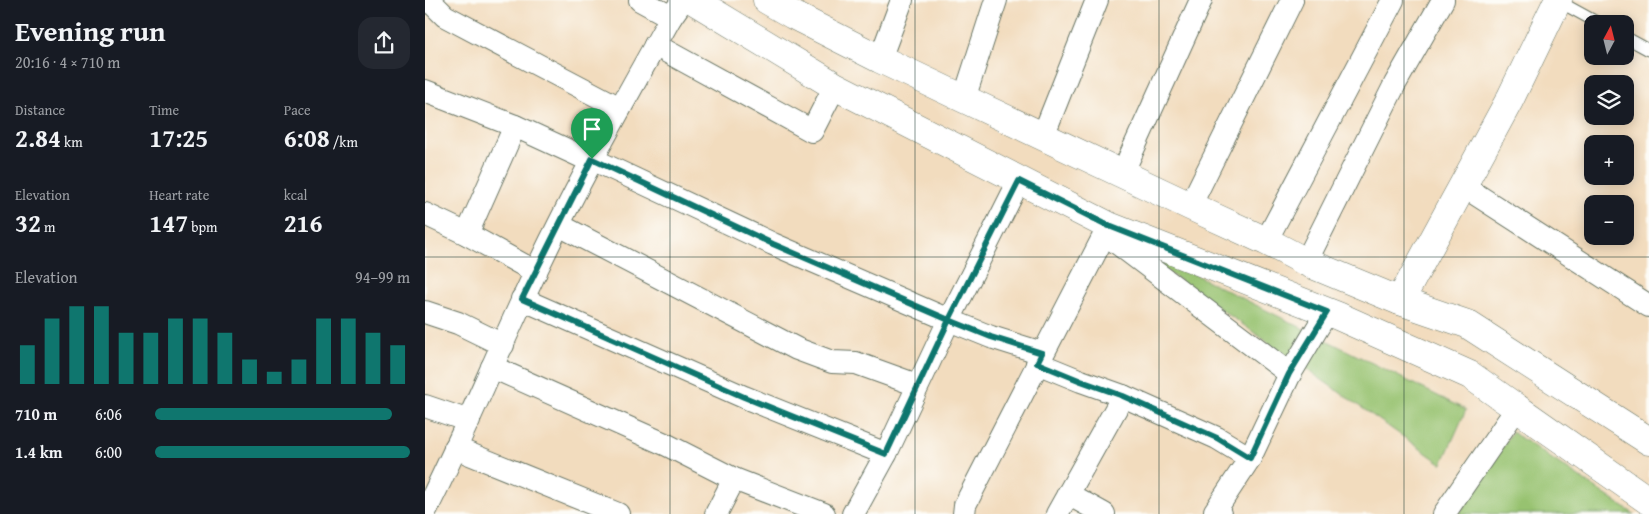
<!DOCTYPE html>
<meta charset="utf-8">
<style>
:root{--surface:#171b24;--page:#242831;--text:#f1f3f6;--muted:#9ea1a6;--accent:#0f766e}
body{margin:0;font-family:"Gentium Book Plus",serif;background:var(--page);color:var(--text);height:100vh;display:flex;flex-direction:column;font-size:19px;white-space:nowrap}
*{box-sizing:border-box;margin:0}
p{font-size:16px;color:var(--muted)}
.icon{flex:none;width:28px;height:28px;fill:none;stroke:currentColor;stroke-width:2;stroke-linecap:round;stroke-linejoin:round}
.map{position:relative;flex:1;overflow:hidden}
.details{display:flex;flex-direction:column;background:var(--surface);width:425px}
.details>*{flex:none}
.needle{width:32px;rotate:7deg}
.tools{position:absolute;left:1159px;top:15px;display:grid;gap:10px}
.tools a{display:grid;place-items:center;width:50px;height:50px;border-radius:10px;background:var(--surface);box-shadow:0 2px 12px #0003;font-size:25px}
.pin{position:absolute;display:grid;place-items:center;width:42px;height:42px;color:#fff;margin:-51px -21px;border-radius:50% 50% 50% 0;rotate:-45deg;box-shadow:0 0 5px #0007}
.pin .icon{rotate:45deg}
.round{display:grid;place-items:center;flex:none;width:52px;height:52px;border-radius:15px;background:var(--page)}
.summary{display:flex;align-items:center;justify-content:space-between;height:85px;padding:0 15px}
h1{font-size:28px;font-weight:800;line-height:38px}
.metrics{display:grid;grid-template-columns:repeat(3,1fr);gap:8px;height:85px;padding:5px 15px}
.metrics div{display:grid;align-content:center}
.metrics b{font-size:25px;font-weight:800}
.metrics small{font-size:14px;font-weight:400}
.metrics p{font-size:14px}
.chart{height:140px;padding:10px 15px}
.chart p{display:flex;justify-content:space-between}
.chart svg{width:100%;height:90px;margin-top:5px;stroke:var(--accent);stroke-width:6}
ul{padding:0 15px;list-style:none;font-size:16px}
li{display:grid;grid-template-columns:80px 60px 1fr;align-items:center;height:38px}
li i{height:12px;border-radius:6px;background:var(--accent)}
main{display:flex;flex:1;min-height:0}
.map>svg:first-child{display:block}
.green{fill:#97c26f;stroke:#5b8052}
.lines{fill:none;stroke-linecap:round;stroke-linejoin:round}
.service-casing{stroke:#697564;stroke-width:13}
.minor-casing{stroke:#697564;stroke-width:24}
.tertiary-casing{stroke:#697564;stroke-width:29}
.secondary-casing{stroke:#697564;stroke-width:29}
.service{stroke:#fff;stroke-width:11}
.minor{stroke:#fff;stroke-width:22}
.tertiary{stroke:#fff;stroke-width:28}
.secondary{stroke:#fff;stroke-width:28}
.route-casing{stroke:#fff;stroke-width:10}
.route{stroke:#0f766e;stroke-width:6}
.grid{fill:none;stroke:#1f3d34;stroke-width:1;stroke-opacity:0.55}
</style>
<main>
<section class="details">
<div class="summary"><div><h1>Evening run</h1><p>20:16 · 4 × 710 m</p></div><a class="round"><svg class="icon" aria-label="share" viewBox="0 0 24 24"><path d="M12 15V3M7 8l5-5 5 5M5 13v7h14v-7"/></svg></a></div>
<div class="metrics">
<div><p>Distance</p><b>2.84<small> km</small></b></div>
<div><p>Time</p><b>17:25</b></div>
<div><p>Pace</p><b>6:08<small> /km</small></b></div>
</div>
<div class="metrics">
<div><p>Elevation</p><b>32<small> m</small></b></div>
<div><p>Heart rate</p><b>147<small> bpm</small></b></div>
<div><p>kcal</p><b>216</b></div>
</div>
<div class="chart"><p><span>Elevation</span>94–99 m</p>
<svg viewBox="0 0 160 44" preserveAspectRatio="none"><path d="M5 44V25M15 44V12M25 44V6M35 44V6M45 44V19M55 44V19M65 44V12M75 44V12M85 44V19M95 44V32M105 44V38M115 44V32M125 44V12M135 44V12M145 44V19M155 44V25"/></svg>
</div>
<ul>
<li><b>710 m</b>6:06<i style="width:93%"></i></li>
<li><b>1.4 km</b>6:00<i style="width:100%"></i></li>
</ul>
</section>
<div class="map">
<svg width="1224" height="514" viewBox="0 0 1224 514">
<rect width="100%" height="100%" fill="#fdfcf7"/>
<filter id="ink" filterUnits="userSpaceOnUse"><feTurbulence type="fractalNoise" baseFrequency=".02" numOctaves="2"/><feDisplacementMap in="SourceGraphic" scale="10" xChannelSelector="R" yChannelSelector="G"/><feConvolveMatrix kernelMatrix="1 2 1 2 8 2 1 2 1" color-interpolation-filters="sRGB"/></filter>
<filter id="wash" filterUnits="userSpaceOnUse"><feTurbulence type="fractalNoise" baseFrequency=".0096" numOctaves="4" result="noise"/><feDisplacementMap in="SourceGraphic" scale="20" xChannelSelector="R" yChannelSelector="G"/><feGaussianBlur stdDeviation="1.12" result="paint"/><feColorMatrix in="noise" values="0 0 0 0 0 0 0 0 0 0 0 0 0 0 0 0 0 1.4 0 .05"/><feComposite in="paint" operator="in"/></filter>
<g filter="url(#wash)">
<rect width="100%" height="100%" fill="#f2dcbe"/>
<g class="green">
<path d="M714,252L749,264L1041,410L1017,464Z"/>
<path d="M1087,432L1209,514H1034Z"/>
</g>
</g>
<g filter="url(#ink)">
<g class="lines">
<g class="service-casing">
<g id="service">
<path d="M1133,1L1175,24"/>
<path d="M1200,37L1224,50"/>
</g>
</g>
<g class="minor-casing">
<g id="minor">
<path d="M4,0L20,16L195,108"/>
<path d="M215,0L246,17"/>
<path d="M230,45L387,131L410,86"/>
<path d="M455,59L477,0"/>
<path d="M0,91L90,126L166,161"/>
<path d="M539,99L571,0"/>
<path d="M618,136L672,0"/>
<path d="M167,159L348,244L524,320L566,337L617,353"/>
<path d="M697,174L776,0"/>
<path d="M1038,186L1224,306"/>
<path d="M765,206L867,0"/>
<path d="M0,214L42,234L111,272"/>
<path d="M134,225L372,349L407,362L431,363L492,385"/>
<path d="M687,227L688,240L865,374L902,312"/>
<path d="M42,234L90,126"/>
<path d="M841,241L968,0"/>
<path d="M881,262L970,84L1018,0"/>
<path d="M97,299L319,397L461,454"/>
<path d="M0,312L33,323L78,345"/>
<path d="M612,363L656,381L698,396L792,438L825,458"/>
<path d="M67,367L242,445L309,479L399,514"/>
<path d="M0,406L44,421"/>
<path d="M30,448L193,514"/>
<path d="M643,494L679,514"/>
<path d="M0,512C35,443 65,370 98,299C142,202 194,110 246,17L258,0"/>
<path d="M291,514L309,479"/>
<path d="M428,514L461,454L524,320L594,181"/>
<path d="M539,514L540,505L684,226"/>
<path d="M632,514L698,396"/>
<path d="M795,514L790,511L825,458L865,374"/>
<path d="M1019,514L1092,408"/>
</g>
</g>
<g class="tertiary-casing">
<path id="tertiary" d="M975,301L1085,99L1133,0"/>
</g>
<g class="secondary-casing">
<g id="secondary">
<path d="M268,0L410,86L684,226L913,316L1045,375L1224,501"/>
<path d="M342,0L368,15L455,59L765,206L841,241L881,262L975,301L1042,324L1224,441"/>
</g>
</g>
<use href="#service" class="service"/>
<use href="#minor" class="minor"/>
<use href="#tertiary" class="tertiary"/>
<use href="#secondary" class="secondary"/>
</g>
</g>
<g class="lines" filter="url(#ink)">
<g class="route-casing">
<path id="route" d="M167,159L97,299L319,397L461,454L524,320L566,337L617,353L612,363L656,381L698,396L792,438L825,458L864,374L902,312L684,226L594,181L524,320L348,244L167,159"/>
</g>
<use href="#route" class="route"/>
</g>
<path class="grid" d="M245,0V514M490,0V514M734,0V514M979,0V514M0,257H1224"/>
</svg>
<div class="tools">
<a><svg class="needle" viewBox="-14 -14 28 28"><path d="M0-13l5 13h-10z" fill="#e53935"/><path d="M0 13l5-13h-10z" fill="#9ea1a6"/></svg></a>
<a><svg class="icon" aria-label="layers" viewBox="0 0 24 24"><path d="M12 4l9 5-9 5-9-5zM3 14l9 5 9-5"/></svg></a>
<a>+</a>
<a>−</a>
</div>
<div class="pin" style="left:167px;top:159px;background:#1e9e55"><svg class="icon" aria-label="arrive" viewBox="0 0 24 24"><path d="M6 21V4h12l-3 4 3 4H6"/></svg></div>
</div>
</main>
